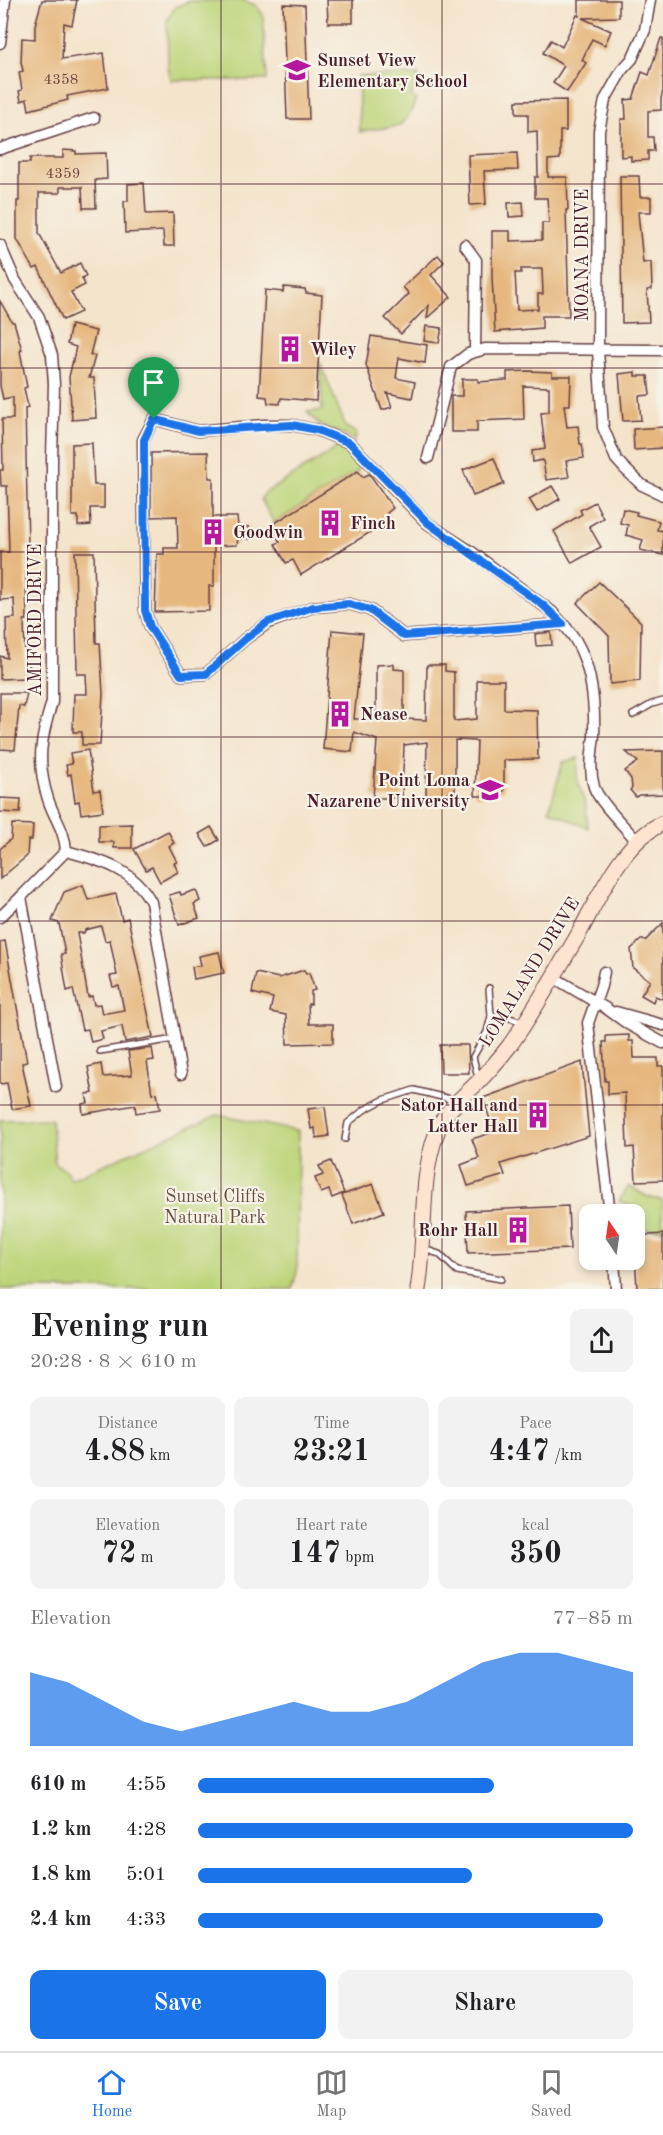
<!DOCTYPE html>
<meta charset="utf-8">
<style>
:root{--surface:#fff;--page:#f2f2f2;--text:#202124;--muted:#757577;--line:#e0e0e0;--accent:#1a73e8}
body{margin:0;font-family:"Old Standard TT",serif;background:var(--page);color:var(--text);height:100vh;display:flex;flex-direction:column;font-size:22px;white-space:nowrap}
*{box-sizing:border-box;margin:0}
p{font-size:20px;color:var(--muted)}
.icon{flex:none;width:33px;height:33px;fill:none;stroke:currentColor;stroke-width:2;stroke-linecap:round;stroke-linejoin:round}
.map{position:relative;height:1289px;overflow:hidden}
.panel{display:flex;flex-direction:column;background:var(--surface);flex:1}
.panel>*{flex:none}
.needle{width:39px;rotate:347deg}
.fabs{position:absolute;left:579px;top:1204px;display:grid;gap:12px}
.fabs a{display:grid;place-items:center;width:66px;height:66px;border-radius:12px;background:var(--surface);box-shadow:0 3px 9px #0003;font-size:30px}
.pin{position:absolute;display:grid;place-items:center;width:51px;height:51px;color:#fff;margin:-62px -26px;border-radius:50% 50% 50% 0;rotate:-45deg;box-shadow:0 0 6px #0007}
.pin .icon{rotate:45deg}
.round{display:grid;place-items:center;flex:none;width:63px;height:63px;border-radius:12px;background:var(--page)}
.head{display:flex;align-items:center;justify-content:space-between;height:102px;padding:0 30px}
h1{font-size:33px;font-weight:600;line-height:45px}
.figures{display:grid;grid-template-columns:repeat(3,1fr);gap:9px;height:102px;padding:6px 30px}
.figures div{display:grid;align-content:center;border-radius:12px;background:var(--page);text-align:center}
.figures b{font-size:30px;font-weight:600}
.figures small{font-size:16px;font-weight:400}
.figures p{font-size:16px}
.chart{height:168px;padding:12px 30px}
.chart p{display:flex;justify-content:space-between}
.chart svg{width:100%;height:108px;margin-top:6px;fill:var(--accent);opacity:.7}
.cta{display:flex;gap:12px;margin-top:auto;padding:12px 30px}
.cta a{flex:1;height:69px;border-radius:12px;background:var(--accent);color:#fff;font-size:24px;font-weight:600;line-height:69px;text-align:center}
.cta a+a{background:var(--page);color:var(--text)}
ul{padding:0 30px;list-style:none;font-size:20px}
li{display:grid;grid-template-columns:96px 72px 1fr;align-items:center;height:45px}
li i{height:15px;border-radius:8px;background:var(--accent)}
.tabs{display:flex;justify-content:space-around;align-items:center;height:84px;border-top:2px solid var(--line);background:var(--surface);font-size:16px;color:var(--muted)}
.tabs a{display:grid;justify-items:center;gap:3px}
.tabs .current{color:var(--accent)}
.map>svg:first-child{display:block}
.green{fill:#bdd57a;stroke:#847a52;stroke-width:1.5}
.building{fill:#e6b87f;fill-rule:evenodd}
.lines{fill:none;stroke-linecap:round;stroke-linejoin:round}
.lane-casing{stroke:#643d43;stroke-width:8}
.street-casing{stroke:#643d43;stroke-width:13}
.secondary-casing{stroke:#643d43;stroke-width:17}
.lane{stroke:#fff;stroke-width:5}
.street{stroke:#fff;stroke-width:10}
.secondary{stroke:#fde4d1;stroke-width:15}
.route-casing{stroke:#fff;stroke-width:12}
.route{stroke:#1a73e8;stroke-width:8}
.grid{fill:none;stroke:#4a1f2b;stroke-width:1.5;stroke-opacity:0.55}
.labels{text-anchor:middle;stroke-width:4.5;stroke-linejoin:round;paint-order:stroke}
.number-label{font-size:15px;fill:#714540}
.poi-label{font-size:18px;font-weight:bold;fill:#4a1f2b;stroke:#f7f3e8;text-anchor:start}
.street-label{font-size:18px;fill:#4a1f2b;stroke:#f7f3e8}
.park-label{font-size:18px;fill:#674c3f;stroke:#f7f3e8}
</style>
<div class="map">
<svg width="663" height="1289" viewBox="0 0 663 1289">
<rect width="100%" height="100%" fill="#f7f3e8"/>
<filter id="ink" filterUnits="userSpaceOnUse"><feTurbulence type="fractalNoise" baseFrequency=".0167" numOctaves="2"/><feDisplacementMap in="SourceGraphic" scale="12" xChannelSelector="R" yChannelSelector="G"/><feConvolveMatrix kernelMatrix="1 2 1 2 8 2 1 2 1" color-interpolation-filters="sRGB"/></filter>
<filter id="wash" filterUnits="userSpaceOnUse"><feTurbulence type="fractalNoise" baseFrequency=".008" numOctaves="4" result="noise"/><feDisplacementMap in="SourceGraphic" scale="24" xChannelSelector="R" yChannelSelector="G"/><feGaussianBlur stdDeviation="1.35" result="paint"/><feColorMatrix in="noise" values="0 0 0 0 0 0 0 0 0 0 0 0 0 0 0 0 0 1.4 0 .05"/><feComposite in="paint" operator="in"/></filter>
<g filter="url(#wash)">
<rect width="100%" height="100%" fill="#f4e4cc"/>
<g class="green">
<path d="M244,0L257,6L263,15L267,80H171L168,67L167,20L175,7L190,1Z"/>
<path d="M419,75L411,97L416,99C404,136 391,124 360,132L358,76Z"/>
<path d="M320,362L346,427L357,433L355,440L320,425L307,412L322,410Z"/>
<path d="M340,446L360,467L358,471L274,523L261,499L265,493Z"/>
<path d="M578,758L577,779L586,807L588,828L549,810L563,762Z"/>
<path d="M217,1115L298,1131L297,1272L292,1289H0V1120L51,1119L55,1163L66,1171L71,1179Z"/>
<path d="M629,1186L648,1197L662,1200L663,1229L647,1230L634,1207L619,1201Z"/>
</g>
<g id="blocks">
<g class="building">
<path d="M42,0H77L72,25L64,23L62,59L104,53L108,88L67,96L68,100L29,110L27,99L21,101L19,91L22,90L19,72L23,71L21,62L22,38L35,39V25Z"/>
<path d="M327,0H353V23H328Z"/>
<path d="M579,0H619V17L582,18L611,31L605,45L592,39L582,60L586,63L567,92L553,83L564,66L543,53L551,40L562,47L577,15L579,16Z"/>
<path d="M283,4L305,5L309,119H287Z"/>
<path d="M661,38H663V91L661,98V110L648,111V137H653L654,151H648V160L631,161V156L621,157V119H626L625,100L633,99L642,72L649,75Z"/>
<path d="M566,100V131H560V159L548,160V177H567L568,210H566L569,316H542V328L495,332L492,278V231H510V241L542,240V223H549L547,198H535V177H538L537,131L528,132V114H516V101ZM521,269H542L543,294H538V309L517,310L515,273H521Z"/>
<path d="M63,150L76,151V154L106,153L107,179L95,180L96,208H83L82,187H60V193H39V233L61,273L80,263L86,276L82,278L85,285L71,292L81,312L63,320L38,267L34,269L17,239V201H19V163H30V158H63Z"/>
<path d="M517,153L518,170L484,171L486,204L470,205L468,155Z"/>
<path d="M620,176H639L640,197H651V212H638L643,263L651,262L652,289L647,290L649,322L622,323Z"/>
<path d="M144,183L146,214L173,213L174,246H164L163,231L125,233L124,201H128V184Z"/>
<path d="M523,202L524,216L509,217L508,203Z"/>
<path d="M438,255L444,262L431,275L451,297L427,318L429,305L401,334L385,318L409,294L403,287Z"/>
<path d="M284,287L305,289L306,293L322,295L316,401L281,398L280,404L268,403L267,397L259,396L265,290L283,292Z"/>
<path d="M0,301L12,322H14L22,350L20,351L27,387L24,388L28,407L25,408L28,547H25L27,620H24L25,661L30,662L26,678L0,679V656L7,658L6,619L15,618L14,599L0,600V552H9L7,486H1L0,470H3L2,419H13V397L3,399L0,386Z"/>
<path d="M71,325L96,331L90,355L95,356L89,378H94L96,418L72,420L69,377L76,347L67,344Z"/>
<path d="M426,326L442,328L439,343L424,341Z"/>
<path d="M371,336L427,345L425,363L399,358L396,378L415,382L412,398L387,393L392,407L382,410L366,365Z"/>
<path d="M528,371L552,372V376H571L570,405H564L567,427L578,426L580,444H582L584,458L566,461L569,477L546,480L543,460L533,462L532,451L545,449L541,413L549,412V387L523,386L524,419L477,421V432H451V396H462V379H478V382L507,380V372Z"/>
<path d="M635,372V376H648L650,395L639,396L641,420L623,421L619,374Z"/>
<path d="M663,427V448L634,450L633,429Z"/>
<path d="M92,443L94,485H104V508H90L91,525L78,526V516H72V444Z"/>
<path d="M208,452L209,478H213V517H237L238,526L249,527V539L238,538L237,545L214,546V586H209V611L155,612L157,554H164V548H178L177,516L151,517V453Z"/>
<path d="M494,458L504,484L473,496L463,470Z"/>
<path d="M358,471L363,477L369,474L371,476L393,508L387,513L390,520L301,575L293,560L286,563L275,544L280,542L270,526Z"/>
<path d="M552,486L560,499L537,512L529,499Z"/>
<path d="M595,502L603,518L589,526L601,547L572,563L554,531L582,514L580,510Z"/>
<path d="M623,509L637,512L636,515L659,521L657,530L663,531V555L640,550L643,540L626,535L628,525L620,523Z"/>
<path d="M75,552H94L96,643H100L103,694L100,745H82V732H73L74,694H87L86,674H77Z"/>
<path d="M599,582L641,622L640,681L610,684L609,636L577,603Z"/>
<path d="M332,630L363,633L354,719H376V665L394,664V669L404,670V719L426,720L427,665H445V671L454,672V721L477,719V680H504V709L537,710L538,759L504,760V791H494V796H475L477,741L455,740V792L444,794L445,799L426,797L427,742L404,745L402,798H373L377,740L354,732L352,752L323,749Z"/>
<path d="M551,632L552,645L536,646L535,634Z"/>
<path d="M0,693H27L24,707L19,706L15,750L0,749Z"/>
<path d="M88,750L94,791L100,790L103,811L81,814L79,801L75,802L71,774L68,775L66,765L72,764L70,753Z"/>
<path d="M663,751V794L639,795L636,797L630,790L632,788L631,779L625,771L638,762L626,752Z"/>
<path d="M0,798L21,799L20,813L0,812Z"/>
<path d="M12,824L33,825L32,840H28L27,856L0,879V849L11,839Z"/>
<path d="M132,824V848H114V842H99V825Z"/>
<path d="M211,827L219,840L207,847L199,834Z"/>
<path d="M168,831L174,843L169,846L177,862L174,863L178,872L160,882L152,867L146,870L134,849Z"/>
<path d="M83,885L88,900L116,894L122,920L128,918L153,1037L125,1042L122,1026L101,1031L103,1039L91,1042L88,1029L82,1030L73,989L67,991L61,954H65L59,923L52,921L64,892ZM101,926L105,941L110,940L117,975L110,976L113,987L119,986L124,1010L102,1014L100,1004L94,1005L92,996L88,997L77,933H84L85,930Z"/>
<path d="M196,890L200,901L194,904L199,918L179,925L169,895L180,892L181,895Z"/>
<path d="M663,923V999L655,996L653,1002L641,995L650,981L633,968L631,949L641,940H646Z"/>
<path d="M5,941L27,1062L22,1063L31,1106L12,1109L7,1083L0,1084V942Z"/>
<path d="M219,952L224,973L194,979L192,967L201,965L199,956Z"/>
<path d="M304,970L306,974L309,973L315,990L311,991V1004H308L309,1024H333V1043L287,1044L286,1015L270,1012L273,998L252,993L256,973L279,978Z"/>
<path d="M629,1035V1041H633L634,1058H658V1066H663V1180L636,1181L634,1147L627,1148L625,1093L608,1094V1081H605L603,1042H606V1036Z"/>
<path d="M440,1045H468L469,1073H441Z"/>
<path d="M152,1048L154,1060L147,1061L152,1094L157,1093L160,1109L136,1113L135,1105L83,1114L82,1104L88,1103L86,1094L93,1093L88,1067L101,1064L103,1077L132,1075L128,1051Z"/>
<path d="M582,1062L589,1136L501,1164L505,1175L468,1186L461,1165L479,1158L472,1139L494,1132L483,1098Z"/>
<path d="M325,1107L329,1136L316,1138L315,1128L311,1129L308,1109Z"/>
<path d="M331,1161L344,1193L332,1198L329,1190L321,1193L315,1178L323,1175L319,1166Z"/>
<path d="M373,1184L384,1212L353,1224L342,1195Z"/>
<path d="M568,1206L570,1249L468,1253L466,1211Z"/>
<path d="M663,1234V1289H637L634,1236Z"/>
</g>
</g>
</g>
<g filter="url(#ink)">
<use href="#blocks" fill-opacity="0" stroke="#643d43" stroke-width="1.5"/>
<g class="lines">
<g class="lane-casing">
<g id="lane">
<path d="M633,715L652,704L663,701"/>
<path d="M491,1016L510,1018L522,1022"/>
<path d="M100,1051L175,1039"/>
<path d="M478,1077L473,1057L487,1032L491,1016L489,988"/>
<path d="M345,1139L348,1123L364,1110L383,1100L414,1090L454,1100"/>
<path d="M424,1249L439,1254L457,1271L501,1279"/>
</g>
</g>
<g class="street-casing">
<g id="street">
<path d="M650,0L645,30L632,59L622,70L605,100L599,131L598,350L603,427L616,459L624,468L642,485L663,495"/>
<path d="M0,43L5,0"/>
<path d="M0,149L94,118"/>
<path d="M0,245L15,280L39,317L52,355L54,384L52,458V702C41,737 36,762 48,799C54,818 65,830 66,851L21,897L56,1087"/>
<path d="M465,245L476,260L475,351"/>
<path d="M428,458L451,367L468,354L485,349L663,350"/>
<path d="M563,624L404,636L370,610L349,604L313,607L268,623L245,639L206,674L181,675L150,627L145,610L143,440L154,419L198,431L264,425H292L317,430L350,443L427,523L473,553L552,612C560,621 570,630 576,641C592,668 595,705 594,736C592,752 589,770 594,787C599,802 626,828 637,841"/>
<path d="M66,851C100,860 134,869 151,902L181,1074"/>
<path d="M0,917L21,897"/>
<path d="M604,972L601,986L588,1023L610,1215"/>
<path d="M553,977L607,1009L628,1024L663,1043"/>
<path d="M616,1012L663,1025"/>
<path d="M614,1260L616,1289"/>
</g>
</g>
<g class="secondary-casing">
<path id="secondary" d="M418,1289C427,1237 418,1182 437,1132C443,1112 463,1097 477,1083C488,1072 500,1058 510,1045C533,1013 556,972 577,937C598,899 622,841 663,823"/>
</g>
<use href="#lane" class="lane"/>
<use href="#street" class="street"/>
<use href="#secondary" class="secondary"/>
</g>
</g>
<g class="lines" filter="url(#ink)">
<g class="route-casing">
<path id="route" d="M154,419L198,431L292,425L317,430L350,443L428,523L543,605L563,624L404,636L370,610L349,604L313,607L268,622L245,639L206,674L181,675L150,627L145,610L144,440Z"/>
</g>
<use href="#route" class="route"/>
</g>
<path class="grid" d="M221,0V1289M442,0V1289M0,184H663M0,368H663M0,552H663M0,737H663M0,921H663M0,1105H663"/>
<defs>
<g id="school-bare" transform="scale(2.07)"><path d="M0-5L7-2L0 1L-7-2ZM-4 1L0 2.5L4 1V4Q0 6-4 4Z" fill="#b5179e" stroke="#f7f3e8" stroke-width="2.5" paint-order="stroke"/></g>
<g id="building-bare" transform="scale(2.07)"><path d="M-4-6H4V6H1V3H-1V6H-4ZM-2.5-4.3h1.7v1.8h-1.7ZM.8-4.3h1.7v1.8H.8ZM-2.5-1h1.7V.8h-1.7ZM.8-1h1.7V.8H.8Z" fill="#b5179e" stroke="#f7f3e8" stroke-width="2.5" paint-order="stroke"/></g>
<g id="university-bare" transform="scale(2.07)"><path d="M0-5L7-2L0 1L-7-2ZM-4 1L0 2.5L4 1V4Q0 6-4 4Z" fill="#b5179e" stroke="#f7f3e8" stroke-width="2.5" paint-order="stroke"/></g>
</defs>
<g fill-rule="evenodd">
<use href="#school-bare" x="297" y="70"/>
<use href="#building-bare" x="290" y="349"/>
<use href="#building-bare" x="330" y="523"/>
<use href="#building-bare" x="213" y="532"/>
<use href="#building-bare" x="340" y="714"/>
<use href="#university-bare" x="490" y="790"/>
<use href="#building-bare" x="538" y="1115"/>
<use href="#building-bare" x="518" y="1230"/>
</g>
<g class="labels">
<g class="number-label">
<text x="61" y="84">4358</text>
<text x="63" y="178">4359</text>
</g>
<g class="poi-label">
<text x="317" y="66">Sunset View<tspan x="317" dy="21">Elementary School</tspan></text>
<text x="310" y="355">Wiley</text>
<text x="350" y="529">Finch</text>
<text x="233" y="538">Goodwin</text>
<text x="360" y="720">Nease</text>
<text x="470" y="786" text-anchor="end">Point Loma<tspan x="470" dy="21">Nazarene University</tspan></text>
<text x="518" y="1111" text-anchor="end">Sator Hall and<tspan x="518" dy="21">Latter Hall</tspan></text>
<text x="498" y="1236" text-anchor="end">Rohr Hall</text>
</g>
<g class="street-label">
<text transform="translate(582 255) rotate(-90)" y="6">MOANA DRIVE</text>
<text transform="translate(35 620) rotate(-90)" y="6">AMIFORD DRIVE</text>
<text transform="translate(529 972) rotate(-58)" y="6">LOMALAND DRIVE</text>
</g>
<g class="park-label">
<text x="215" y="1202">Sunset Cliffs<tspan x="215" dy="21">Natural Park</tspan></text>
</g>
</g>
</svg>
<div class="fabs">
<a><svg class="needle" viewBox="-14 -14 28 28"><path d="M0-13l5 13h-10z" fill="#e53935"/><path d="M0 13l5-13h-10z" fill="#757577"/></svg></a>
</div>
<div class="pin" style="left:154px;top:419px;background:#1e9e55"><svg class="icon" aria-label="arrive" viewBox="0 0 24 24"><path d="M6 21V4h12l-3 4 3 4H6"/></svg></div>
</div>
<section class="panel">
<div class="head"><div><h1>Evening run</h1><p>20:28 · 8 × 610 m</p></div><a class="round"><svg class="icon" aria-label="share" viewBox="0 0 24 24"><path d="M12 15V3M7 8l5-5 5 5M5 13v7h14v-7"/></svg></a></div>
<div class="figures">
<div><p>Distance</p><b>4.88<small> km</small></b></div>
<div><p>Time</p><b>23:21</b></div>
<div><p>Pace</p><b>4:47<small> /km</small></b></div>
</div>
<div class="figures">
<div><p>Elevation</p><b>72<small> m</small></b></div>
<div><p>Heart rate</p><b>147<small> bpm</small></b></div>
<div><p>kcal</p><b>350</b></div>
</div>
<div class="chart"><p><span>Elevation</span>77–85 m</p>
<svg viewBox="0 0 160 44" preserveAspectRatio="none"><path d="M0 44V14L10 18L20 26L30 34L40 38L50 34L60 30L70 26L80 30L90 30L100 26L110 18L120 10L130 6L140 6L150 10L160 14V44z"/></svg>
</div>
<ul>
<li><b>610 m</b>4:55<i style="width:68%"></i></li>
<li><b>1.2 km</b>4:28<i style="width:100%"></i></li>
<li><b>1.8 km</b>5:01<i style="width:63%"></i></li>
<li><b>2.4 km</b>4:33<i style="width:93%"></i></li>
</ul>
<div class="cta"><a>Save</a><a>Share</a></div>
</section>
<nav class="tabs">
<a class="current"><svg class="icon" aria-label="home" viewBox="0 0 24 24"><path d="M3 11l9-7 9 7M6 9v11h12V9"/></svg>Home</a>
<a><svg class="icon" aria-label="map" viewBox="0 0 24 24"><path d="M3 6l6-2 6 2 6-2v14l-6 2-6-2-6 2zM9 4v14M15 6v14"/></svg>Map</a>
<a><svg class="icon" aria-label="saved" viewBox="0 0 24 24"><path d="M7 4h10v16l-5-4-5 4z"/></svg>Saved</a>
</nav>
